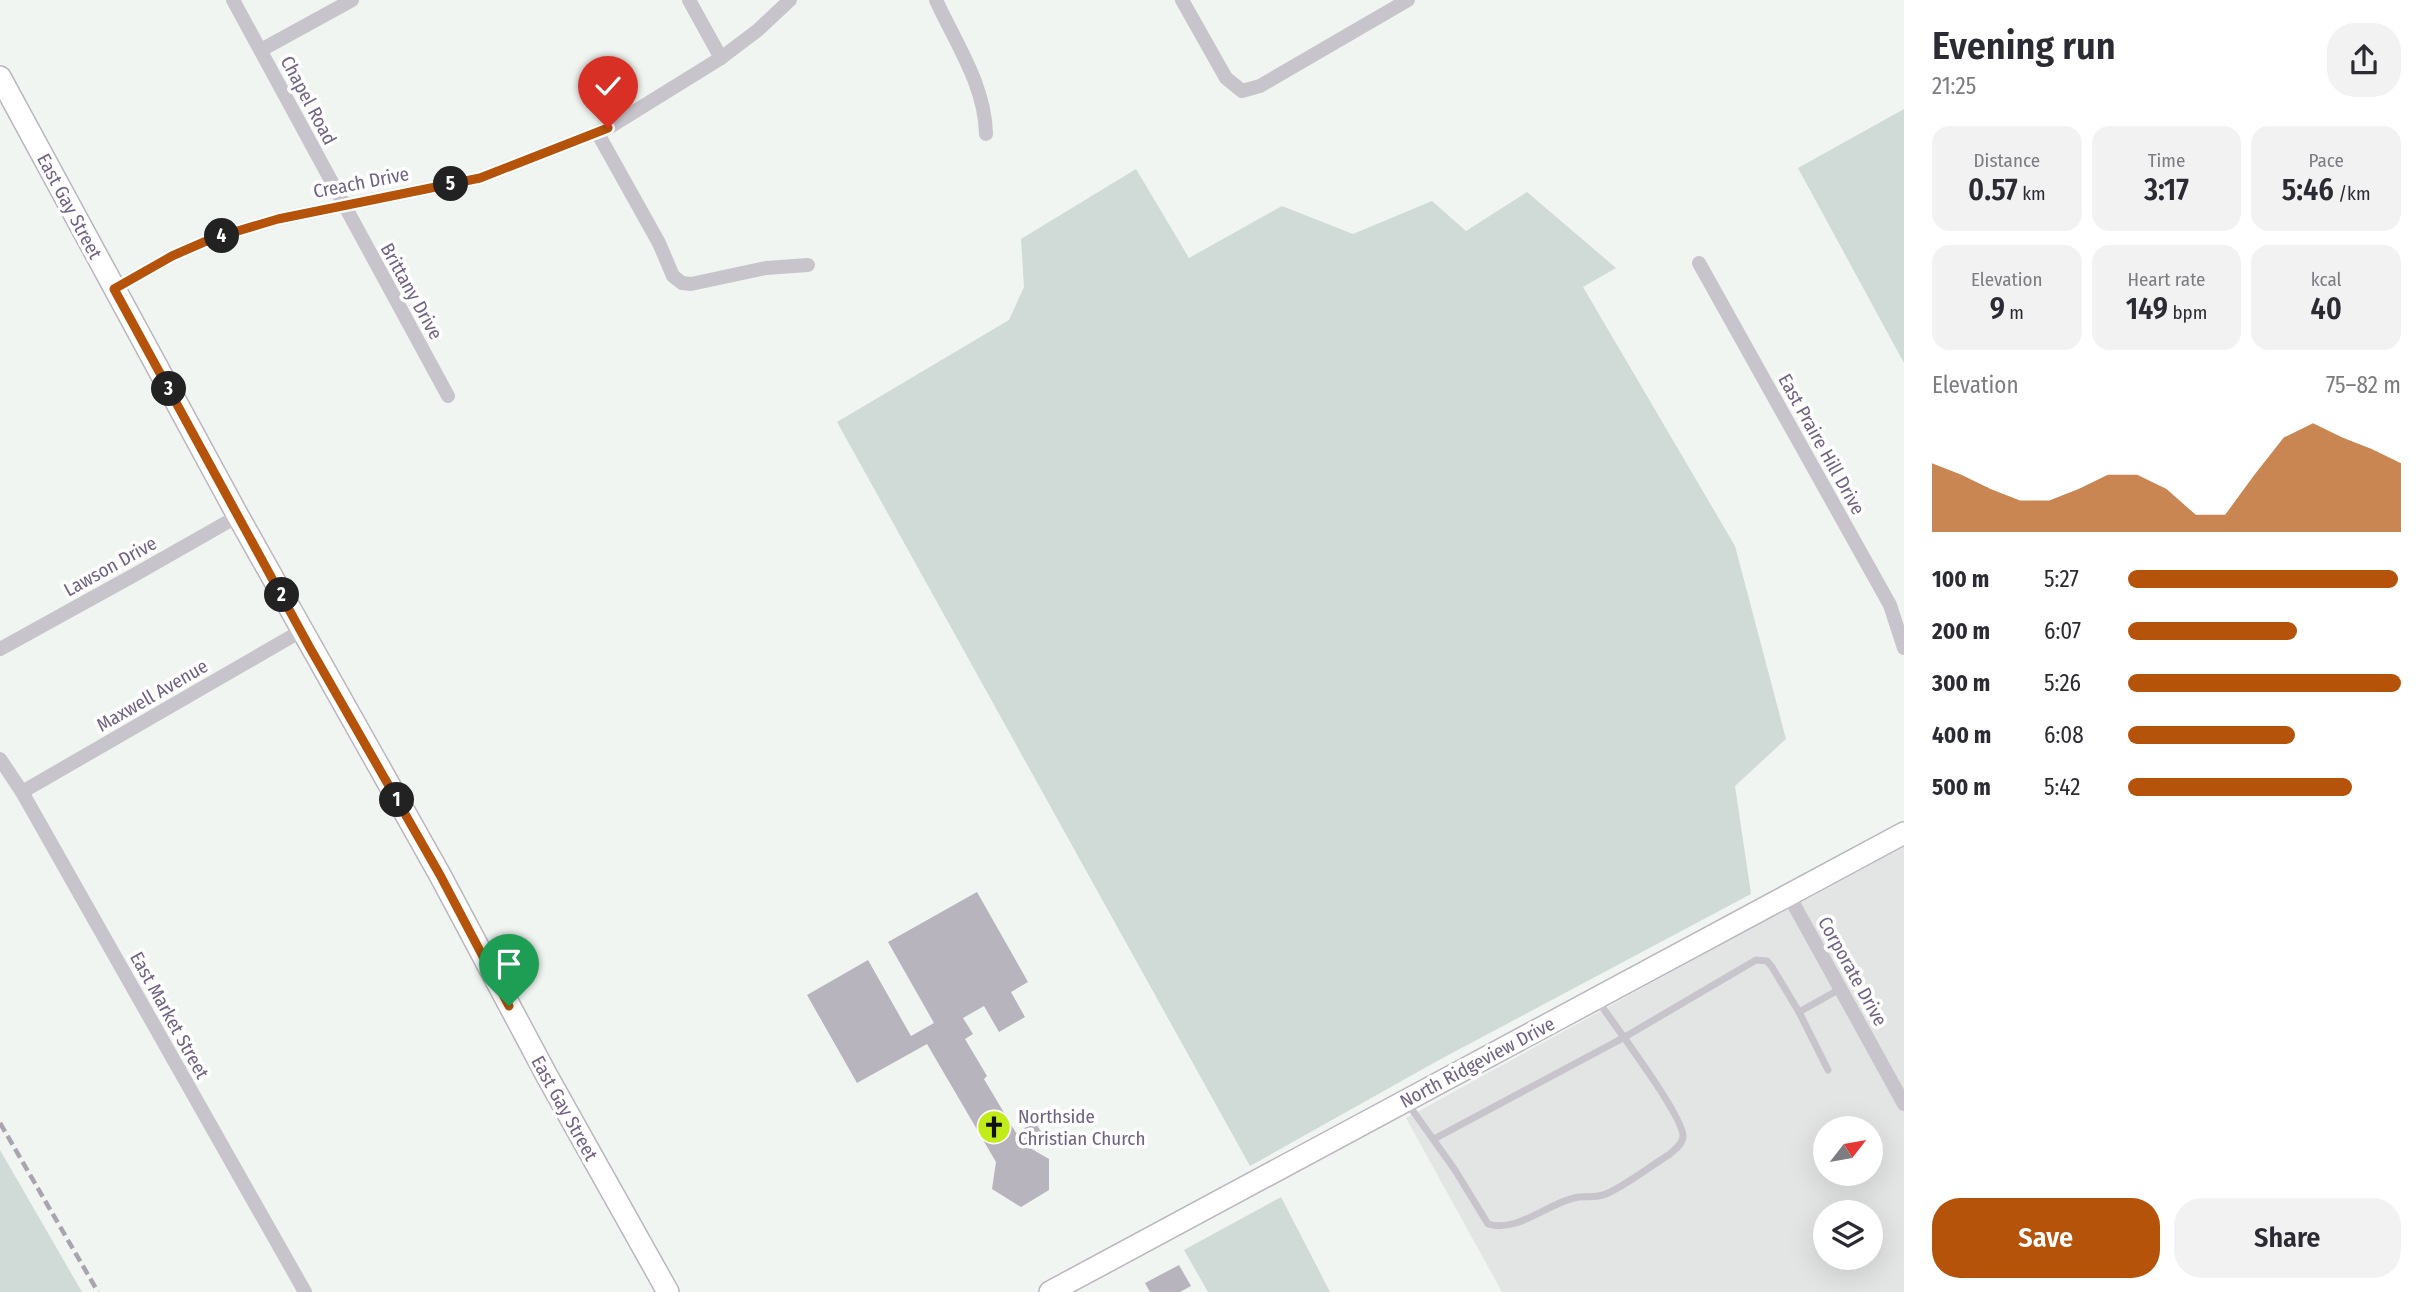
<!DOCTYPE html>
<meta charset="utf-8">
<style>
:root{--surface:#fff;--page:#f2f2f3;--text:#2b2b33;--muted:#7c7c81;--accent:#b45309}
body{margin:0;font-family:"Fira Sans Condensed",sans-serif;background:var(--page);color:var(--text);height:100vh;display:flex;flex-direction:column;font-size:26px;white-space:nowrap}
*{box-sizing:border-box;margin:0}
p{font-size:23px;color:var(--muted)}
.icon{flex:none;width:38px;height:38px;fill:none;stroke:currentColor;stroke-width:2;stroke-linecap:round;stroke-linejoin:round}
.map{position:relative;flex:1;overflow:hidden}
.panel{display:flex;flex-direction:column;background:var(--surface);width:525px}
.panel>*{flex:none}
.needle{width:46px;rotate:59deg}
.buttons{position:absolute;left:1813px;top:1116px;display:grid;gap:14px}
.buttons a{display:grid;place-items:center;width:70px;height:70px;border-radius:50%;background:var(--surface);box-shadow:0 7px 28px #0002;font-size:35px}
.pin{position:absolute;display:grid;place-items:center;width:60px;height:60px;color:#fff;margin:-72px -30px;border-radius:50% 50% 50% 0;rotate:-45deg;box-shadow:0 0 7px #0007}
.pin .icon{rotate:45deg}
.km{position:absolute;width:35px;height:35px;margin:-18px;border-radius:50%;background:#222;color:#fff;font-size:19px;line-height:35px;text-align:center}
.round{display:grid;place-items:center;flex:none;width:74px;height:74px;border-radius:28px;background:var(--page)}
.head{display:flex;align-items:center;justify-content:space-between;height:119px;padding:0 28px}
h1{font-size:38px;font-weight:600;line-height:52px}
.metrics{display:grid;grid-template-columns:repeat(3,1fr);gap:10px;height:119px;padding:7px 28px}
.metrics div{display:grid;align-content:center;border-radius:18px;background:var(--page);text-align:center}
.metrics b{font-size:30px;font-weight:600}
.metrics small{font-size:19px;font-weight:400}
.metrics p{font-size:19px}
.chart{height:196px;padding:14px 28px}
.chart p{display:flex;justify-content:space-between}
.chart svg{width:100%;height:126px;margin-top:7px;fill:var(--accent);opacity:.7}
.button{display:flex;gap:14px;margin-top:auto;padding:14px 28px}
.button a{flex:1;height:80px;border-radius:28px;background:var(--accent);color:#fff;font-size:28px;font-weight:600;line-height:80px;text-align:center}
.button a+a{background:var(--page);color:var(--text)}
ul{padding:0 28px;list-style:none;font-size:23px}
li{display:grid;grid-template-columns:112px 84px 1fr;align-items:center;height:52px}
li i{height:18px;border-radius:9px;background:var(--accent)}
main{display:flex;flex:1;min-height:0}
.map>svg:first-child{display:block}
.built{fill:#e3e5e4;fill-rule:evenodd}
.green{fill:#d0dad6}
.building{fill:#b7b4be}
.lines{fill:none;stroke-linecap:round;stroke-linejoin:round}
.secondary-casing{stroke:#bab6bf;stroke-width:24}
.service{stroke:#c7c4cb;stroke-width:7}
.minor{stroke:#c7c4cb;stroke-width:14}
.secondary{stroke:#fff;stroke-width:21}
.rail{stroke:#a9a4af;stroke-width:4.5;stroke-dasharray:10 5;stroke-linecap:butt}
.route-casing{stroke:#fff;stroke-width:14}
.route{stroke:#b45309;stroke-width:9}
.labels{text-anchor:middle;stroke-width:7;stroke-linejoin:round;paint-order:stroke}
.street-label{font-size:19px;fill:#706283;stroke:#fff}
.poi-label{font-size:19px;fill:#706283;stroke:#fff;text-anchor:start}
</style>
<main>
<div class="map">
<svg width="1904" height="1292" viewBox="0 0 1904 1292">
<rect width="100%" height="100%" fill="#f1f5f1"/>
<path class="built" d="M1904,844V1292H1502L1406,1118ZM1825,1129H1871V1174H1825ZM1825,1213H1871V1258H1825Z"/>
<g class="green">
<path d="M1904,109V363L1798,168Z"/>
<path d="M1136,169L1189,258L1282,206L1353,234L1432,201L1466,231L1527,192L1616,268L1583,287L1735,546L1786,739L1735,786L1751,894L1439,1060L1250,1166L837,422L1009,320L1024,287L1021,239Z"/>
<path d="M0,1150L82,1292H0Z"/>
<path d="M1281,1197L1330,1292H1208L1184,1250Z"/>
</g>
<g class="building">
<path d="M977,892L1028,982L1011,992L1025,1017L999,1032L984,1006L963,1018L973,1034L965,1039L987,1076L984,1079L1016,1133L1035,1122L1042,1133L1023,1144L1049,1159V1190L1021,1207L992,1189L996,1162L927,1044L857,1083L807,995L868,960L911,1036L934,1023L888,942Z"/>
<path d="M1179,1265L1191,1286L1180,1292H1150L1145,1283Z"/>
</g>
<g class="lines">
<g class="secondary-casing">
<g id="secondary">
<path d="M0,77L238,516L440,875L547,1076L668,1292"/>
<path d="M1050,1292L1904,833"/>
</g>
</g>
<g class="service">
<path d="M1799,1012L1840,989"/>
<path d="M1408,1104L1455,1170L1488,1224C1517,1233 1547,1204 1574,1198C1584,1195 1595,1199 1606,1194C1628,1184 1649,1167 1670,1154C1675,1149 1682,1145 1683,1137C1685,1118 1613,1023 1598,1001"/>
<path d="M1434,1139L1623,1038L1756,960L1767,961L1772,967L1799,1012L1828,1070"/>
</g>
<g class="minor">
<path d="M233,0L448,396"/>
<path d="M689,0L721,58"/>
<path d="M936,0C956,44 985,85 986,134"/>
<path d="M1182,0L1226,78L1242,91L1260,86L1408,0"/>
<path d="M261,50L352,0"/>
<path d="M597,132L659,243L673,276L682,283L691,284L766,268L808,265"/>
<path d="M1699,263L1890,605L1904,648"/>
<path d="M114,289L172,256L211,239L278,219L480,178L608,128L721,58L758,30L790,0"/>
<path d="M0,649L136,574L238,516"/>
<path d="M0,759L22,792L305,1292"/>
<path d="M22,792L301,631"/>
<path d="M1788,894L1904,1104"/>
</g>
<use href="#secondary" class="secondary"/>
<path class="rail" d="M0,1123L98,1292"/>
</g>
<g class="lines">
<g class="route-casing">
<path id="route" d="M509,1006L440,875L310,648L114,289L172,256L211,239L278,219L480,178L608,128"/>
</g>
<use href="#route" class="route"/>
</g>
<defs>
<g id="church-disc" transform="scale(1.75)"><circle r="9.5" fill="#c1ec1a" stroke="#fff"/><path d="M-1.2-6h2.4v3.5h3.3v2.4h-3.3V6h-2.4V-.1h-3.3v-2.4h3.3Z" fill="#111"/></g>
</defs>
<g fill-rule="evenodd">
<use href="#church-disc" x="994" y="1127"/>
</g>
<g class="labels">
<g class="street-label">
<text transform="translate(309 100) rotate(62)" y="7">Chapel Road</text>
<text transform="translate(361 182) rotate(-11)" y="7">Creach Drive</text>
<text transform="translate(70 206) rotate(62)" y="7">East Gay Street</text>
<text transform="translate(412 291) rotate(61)" y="7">Brittany Drive</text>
<text transform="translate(1822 444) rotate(61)" y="7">East Praire Hill Drive</text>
<text transform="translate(110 566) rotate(-29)" y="7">Lawson Drive</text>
<text transform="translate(152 695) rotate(-30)" y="7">Maxwell Avenue</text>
<text transform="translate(1853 971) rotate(61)" y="7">Corporate Drive</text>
<text transform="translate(170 1015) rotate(61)" y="7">East Market Street</text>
<text transform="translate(1477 1062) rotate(-28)" y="7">North Ridgeview Drive</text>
<text transform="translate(565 1108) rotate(61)" y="7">East Gay Street</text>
</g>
<g class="poi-label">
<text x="1018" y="1123">Northside<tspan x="1018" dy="22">Christian Church</tspan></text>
</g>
</g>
</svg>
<div class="buttons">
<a><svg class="needle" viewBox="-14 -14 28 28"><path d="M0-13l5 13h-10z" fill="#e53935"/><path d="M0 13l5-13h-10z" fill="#7c7c81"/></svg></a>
<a><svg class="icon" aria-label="layers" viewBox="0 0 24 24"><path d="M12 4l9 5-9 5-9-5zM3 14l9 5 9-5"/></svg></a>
</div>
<div class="pin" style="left:509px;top:1006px;background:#1e9e55"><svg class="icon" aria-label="arrive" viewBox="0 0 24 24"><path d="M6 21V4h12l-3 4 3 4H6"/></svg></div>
<div class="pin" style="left:608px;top:128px;background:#d93025"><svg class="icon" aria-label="check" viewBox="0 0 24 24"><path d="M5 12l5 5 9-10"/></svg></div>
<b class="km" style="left:397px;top:800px">1</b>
<b class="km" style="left:282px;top:595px">2</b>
<b class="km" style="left:169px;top:389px">3</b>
<b class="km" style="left:222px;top:236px">4</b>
<b class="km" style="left:451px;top:184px">5</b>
</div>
<section class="panel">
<div class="head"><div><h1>Evening run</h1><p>21:25</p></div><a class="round"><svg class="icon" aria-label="share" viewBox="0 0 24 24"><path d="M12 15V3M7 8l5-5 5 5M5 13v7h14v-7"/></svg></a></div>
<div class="metrics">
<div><p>Distance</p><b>0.57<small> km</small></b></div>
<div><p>Time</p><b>3:17</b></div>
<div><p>Pace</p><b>5:46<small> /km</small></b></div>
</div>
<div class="metrics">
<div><p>Elevation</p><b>9<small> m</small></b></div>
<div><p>Heart rate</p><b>149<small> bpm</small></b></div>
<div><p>kcal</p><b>40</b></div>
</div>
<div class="chart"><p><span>Elevation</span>75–82 m</p>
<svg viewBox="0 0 160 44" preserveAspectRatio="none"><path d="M0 44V20L10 24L20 29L30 33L40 33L50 29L60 24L70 24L80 29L90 38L100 38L110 24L120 11L130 6L140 11L150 15L160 20V44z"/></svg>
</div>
<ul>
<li><b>100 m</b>5:27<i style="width:99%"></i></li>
<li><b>200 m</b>6:07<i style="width:62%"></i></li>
<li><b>300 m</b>5:26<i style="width:100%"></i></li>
<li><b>400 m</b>6:08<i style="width:61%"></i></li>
<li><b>500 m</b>5:42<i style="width:82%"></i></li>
</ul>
<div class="button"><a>Save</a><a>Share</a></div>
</section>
</main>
